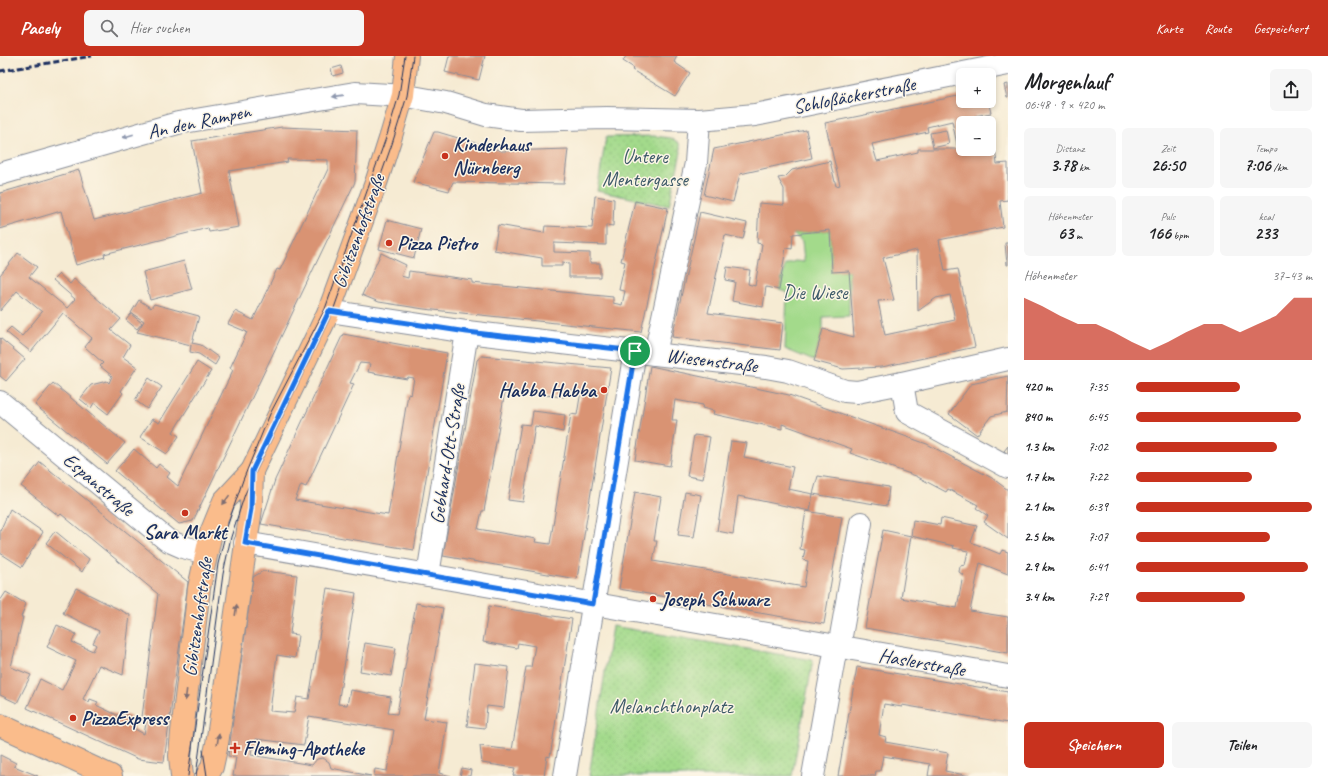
<!DOCTYPE html>
<html lang="de">
<meta charset="utf-8">
<style>
:root{--surface:#fff;--page:#f6f6f6;--text:#202124;--muted:#757577;--accent:#c8321e}
body{margin:0;font-family:Caveat,sans-serif;background:var(--page);color:var(--text);height:100vh;display:flex;flex-direction:column;font-size:15px;white-space:nowrap}
*{box-sizing:border-box;margin:0}
p{font-size:13px;color:var(--muted)}
.icon{flex:none;width:22px;height:22px;fill:none;stroke:currentColor;stroke-width:2;stroke-linecap:round;stroke-linejoin:round}
.map{position:relative;flex:1;overflow:hidden}
.drawer{display:flex;flex-direction:column;background:var(--surface);width:320px}
.drawer>*{flex:none}
.fabs{position:absolute;left:956px;top:12px;display:grid;gap:8px}
.fabs a{display:grid;place-items:center;width:40px;height:40px;border-radius:6px;background:var(--surface);box-shadow:0 2px 6px #0003;font-size:20px}
.pin{position:absolute;display:grid;place-items:center;width:34px;height:34px;color:#fff;margin:-17px;border:2px solid #fff;border-radius:50%;box-shadow:0 1px 4px #0007}
.round{display:grid;place-items:center;flex:none;width:42px;height:42px;border-radius:6px;background:var(--page)}
.overview{display:flex;align-items:center;justify-content:space-between;height:68px;padding:0 16px}
h1{font-size:22px;font-weight:700;line-height:30px}
.stats{display:grid;grid-template-columns:repeat(3,1fr);gap:6px;height:68px;padding:4px 16px}
.stats div{display:grid;align-content:center;border-radius:6px;background:var(--page);text-align:center}
.stats b{font-size:17px;font-weight:700}
.stats small{font-size:11px;font-weight:400}
.stats p{font-size:11px}
.chart{height:112px;padding:8px 16px}
.chart p{display:flex;justify-content:space-between}
.chart svg{width:100%;height:72px;margin-top:4px;fill:var(--accent);opacity:.7}
.cta{display:flex;gap:8px;margin-top:auto;padding:8px 16px}
.cta a{flex:1;height:46px;border-radius:6px;background:var(--accent);color:#fff;font-size:16px;font-weight:700;line-height:46px;text-align:center}
.cta a+a{background:var(--page);color:var(--text)}
ul{padding:0 16px;list-style:none;font-size:13px}
li{display:grid;grid-template-columns:64px 48px 1fr;align-items:center;height:30px}
li i{height:10px;border-radius:5px;background:var(--accent)}
header{display:flex;align-items:center;gap:24px;box-sizing:border-box;height:56px;padding:0 20px;background:var(--accent);color:#fff}
header strong{font-size:19px}
nav{display:flex;gap:22px;margin-inline-start:auto;font-size:14px}
.search{width:280px;height:36px;background:var(--page);display:flex;align-items:center;gap:10px;box-sizing:border-box;padding:0 14px;border-radius:6px;color:var(--muted);font-size:15px}
main{display:flex;flex:1;min-height:0}
.map>svg:first-child{display:block}
.park{fill:url(#park-dots);stroke:#5f8474}
.garden{fill:#a3da8b;stroke:#5f8474}
.building{fill:#d99373;fill-rule:evenodd}
.lines{fill:none;stroke-linecap:round;stroke-linejoin:round}
.minor-casing{stroke:#888d98;stroke-width:24}
.major-casing{stroke:#888d98;stroke-width:24}
.minor{stroke:#fff;stroke-width:22}
.major{stroke:#fabc8b;stroke-width:22}
.tram{stroke:#1b2f5e;stroke-width:1}
.rail{stroke:#1b2f5e;stroke-width:3;stroke-dasharray:6 3;stroke-linecap:butt}
.oneway{fill:#8d97ae}
.oneway2{fill:#7f6e72}
.route-casing{stroke:#fff;stroke-width:8}
.route{stroke:#1a73e8;stroke-width:5}
.poi-dot{fill:#c8321e;stroke:#fcf5e5;stroke-width:1.5}
.labels{text-anchor:middle;stroke-width:3;stroke-linejoin:round;paint-order:stroke}
.street-label{font-size:20px;fill:#1b2f5e;stroke:#fcf5e5}
.poi-label{font-size:20px;font-weight:bold;fill:#1b2f5e;stroke:#fcf5e5;text-anchor:start}
.park-label{font-size:20px;fill:#3d5a69;stroke:#fcf5e5}
</style>
<header>
<strong>Pacely</strong>
<div class="search"><svg class="icon" aria-label="search" viewBox="0 0 24 24"><circle cx="10" cy="10" r="6"/><path d="M15 15l6 6"/></svg>Hier suchen</div>
<nav><a>Karte</a><a>Route</a><a>Gespeichert</a></nav>
</header>
<main>
<div class="map">
<svg width="1008" height="720" viewBox="0 0 1008 720">
<defs>
<pattern id="park-dots" width="8" height="8" patternUnits="userSpaceOnUse"><rect width="8" height="8" fill="#a3da8b"/><path d="M2 2h.1M6 6h.1" fill="none" stroke="#8cbb7a" stroke-width="1.8" stroke-linecap="round"/></pattern>
</defs>
<rect width="100%" height="100%" fill="#fcf5e5"/>
<filter id="ink" filterUnits="userSpaceOnUse"><feTurbulence type="fractalNoise" baseFrequency=".025" numOctaves="2"/><feDisplacementMap in="SourceGraphic" scale="8" xChannelSelector="R" yChannelSelector="G"/><feConvolveMatrix kernelMatrix="1 2 1 2 8 2 1 2 1" color-interpolation-filters="sRGB"/></filter>
<filter id="wash" filterUnits="userSpaceOnUse"><feTurbulence type="fractalNoise" baseFrequency=".012" numOctaves="4" result="noise"/><feDisplacementMap in="SourceGraphic" scale="16" xChannelSelector="R" yChannelSelector="G"/><feGaussianBlur stdDeviation="0.9" result="paint"/><feColorMatrix in="noise" values="0 0 0 0 0 0 0 0 0 0 0 0 0 0 0 0 0 1.4 0 .05"/><feComposite in="paint" operator="in"/></filter>
<g filter="url(#wash)">
<rect width="100%" height="100%" fill="#f6ebd3"/>
<g class="park">
<path d="M653,80L671,82L679,87L681,96L669,150L597,135L606,81Z"/>
<path d="M612,570L813,604L792,720H589Z"/>
</g>
<path class="garden" d="M830,174L832,215H849V260L823,261V273L814,305L785,293L787,236L779,234L785,209L795,205L804,206L802,185L793,178Z"/>
<g id="blocks">
<g class="building">
<path d="M449,0H485L479,24L445,16Z"/>
<path d="M626,0H677L674,6L690,17L675,40L632,14L634,12L623,5Z"/>
<path d="M341,10L343,17L333,20L331,13Z"/>
<path d="M1008,28V42H1007L1004,29Z"/>
<path d="M963,39V45H988L991,57L975,60V67H963V93L995,92L997,108L1008,107V144L1000,145L1003,171L939,184L945,215L958,213L975,291L882,311L843,313L814,305L823,273L854,281L849,215L832,216L830,174L793,178L792,193L786,192L779,234L766,231L763,251L732,245L735,226L725,224L727,211L750,214L748,228L755,230L762,188L757,187L759,147L784,149V133L778,122L785,121L792,114L830,105L836,130L840,129L825,67ZM952,65L958,93H918V96L877,105L872,88L928,76L927,71ZM917,194L918,255L936,242L950,239L955,264L885,279L878,245L894,244L883,202Z"/>
<path d="M282,71L357,74L355,126L193,465L179,468L115,415L134,393L156,412L159,408L170,417L167,421L178,430L233,314L230,312L247,276L228,268L235,255L253,264L277,213L280,214L328,113V104L287,103L288,106L229,115L239,171L209,176L208,172L104,198L105,201L76,209L61,155L0,173V137L79,114L94,164L202,137L192,85Z"/>
<path d="M806,74L812,102L740,118L733,146L704,139L714,93Z"/>
<path d="M946,74L949,88L933,92L930,77Z"/>
<path d="M434,76H438L502,95L568,93L564,128L453,126L449,135L413,126Z"/>
<path d="M595,140L614,143L613,170L606,169V189L554,187V196L590,197V207H600V221H569V207L562,206V210H542V202L494,194L498,169L544,177L545,170L592,172Z"/>
<path d="M635,145L668,152L641,276L424,253L379,246L362,239L381,197L406,209L401,220L408,222L409,215L472,224V227L613,241V247L622,249L625,235L619,234L625,206L621,205Z"/>
<path d="M700,156L747,167L743,183L725,179L708,257L783,267L780,294L672,281Z"/>
<path d="M387,164L421,173L414,202L379,193Z"/>
<path d="M1005,187H1008V209H1007Z"/>
<path d="M18,197L37,211L29,221L67,252L75,243L53,224L59,218L70,228L74,223L121,263L111,274L130,289L123,301L137,311L121,335L123,337L108,358L94,347L91,352L80,343L91,329L107,325L109,327L112,320L100,310L103,307L85,291L92,282L63,257L31,296L6,276L11,271L22,280L42,256L17,235L0,255V219Z"/>
<path d="M184,205L192,233L150,244L143,216Z"/>
<path d="M139,244L151,252L154,248L199,260L192,287L201,289L219,302L215,309L199,298L190,296L191,289L137,276L144,265L131,257Z"/>
<path d="M131,258L142,267L137,273L126,264Z"/>
<path d="M343,278L447,297L414,494L261,468L275,424ZM360,307L370,308L368,316L407,323L408,321L414,322L411,339L408,338L388,459L295,444L301,429L306,431L354,328L350,327Z"/>
<path d="M0,282L25,303L6,325L0,320Z"/>
<path d="M482,300L611,312L577,523L443,500L477,304ZM507,333L515,334V336L564,341L565,333L581,335L577,359L571,358L550,488L535,486L536,483L478,473L482,455H484L505,335Z"/>
<path d="M197,306L211,315L173,376L179,380L167,398L140,381L152,363L159,367Z"/>
<path d="M650,310L789,339L927,388L992,422L1008,434V483L984,466L988,460L976,452L978,449L948,433L946,436L916,420L850,397L852,393L782,368V373L713,358L714,355L702,352L703,349L675,344L672,364H677L670,410L635,404Z"/>
<path d="M1008,320L1007,356L991,360L977,379L949,358L971,328Z"/>
<path d="M149,322L162,331L147,353L135,344Z"/>
<path d="M53,327L125,387L107,408L35,349Z"/>
<path d="M533,355L565,359L563,376L535,370L523,446L508,444L521,368L531,369Z"/>
<path d="M694,379L710,381L703,423L687,420Z"/>
<path d="M731,385L747,387L744,401L793,411L788,433L813,438L810,455L738,440L733,478L717,475Z"/>
<path d="M1008,390V398L1004,395Z"/>
<path d="M40,406L188,526L164,706L138,703L27,652L40,623L62,634L76,605L47,591L57,569L76,578L72,586L93,595L96,589L93,587L99,575L63,557L76,532L130,559L123,619L99,609L83,643L89,646L90,643L98,646L96,649L119,660L121,657L131,661L129,666L134,669L133,672L144,678L147,662L142,661L158,538L61,458L59,460L21,430Z"/>
<path d="M818,420L889,431L887,450L813,438Z"/>
<path d="M635,436L661,441L654,485H657L653,505L804,531L808,505L803,504L805,494L800,493L806,455L842,461L824,568L619,533Z"/>
<path d="M685,436L701,439L694,481L678,479Z"/>
<path d="M10,453L43,476L22,511L0,497V475Z"/>
<path d="M941,462L977,470L971,486L1000,498L1002,494L1008,496V518L980,507L970,555L1008,561V597L865,572L883,474L911,480L913,464L940,469ZM911,480L954,490L953,492L968,495L965,509L960,510L959,516L963,519L957,552L901,542Z"/>
<path d="M55,475L89,503L82,516L46,487Z"/>
<path d="M263,515L297,519L290,578L298,579L295,602L277,599L270,655L294,657L297,641L309,643L327,532L356,537L338,648L347,649L350,634L391,641L388,657L397,658L416,547L443,552L424,663L447,666L439,717L451,720H374L375,713L387,715L394,674L309,660L304,689L256,683L255,692L252,691L251,699L312,709L317,703L323,702L329,706L331,712L371,720H233L236,701L228,700L253,521Z"/>
<path d="M6,536L26,548L21,561H23L11,611L31,619L17,647L0,639V545Z"/>
<path d="M489,550L572,563L550,701L547,700L544,720H513L515,712L482,707L480,690L512,694L526,611H531L535,590L518,587L517,592L483,586Z"/>
<path d="M365,587L396,592L391,620L360,615Z"/>
<path d="M475,607L509,611L504,652L487,650L485,672L467,670Z"/>
<path d="M857,611L1008,636V667L902,649V651L884,648L879,679L886,681L885,686L948,697L945,715L970,720H928L930,708L883,700L880,715H876L875,720H838Z"/>
<path d="M0,699L16,707L14,710L38,720H0Z"/>
<path d="M462,712L471,714L470,720H460Z"/>
</g>
</g>
</g>
<g filter="url(#ink)">
<use href="#blocks" fill-opacity="0" stroke="#888d98" stroke-width="1"/>
<g class="lines">
<g class="minor-casing">
<g id="minor">
<path d="M0,118L178,67L355,37L407,40L446,47L486,59L521,64L607,62L699,64L755,59L1008,8"/>
<path d="M329,255L467,276L766,311L788,315L845,335L857,336L902,327L907,356L1008,411"/>
<path d="M655,298L696,107L699,64"/>
<path d="M902,327L1008,303"/>
<path d="M0,346L167,484L183,491L206,497"/>
<path d="M245,487L1008,620"/>
<path d="M428,519L467,276"/>
<path d="M565,720L635,295"/>
<path d="M813,720L836,591L841,580L861,467"/>
</g>
</g>
<g class="major-casing">
<g id="major">
<path d="M0,669L111,720"/>
<path d="M182,720L180,700L182,676L199,532L211,477L224,445L252,415L329,255L377,124L391,80L403,39L407,0"/>
<path d="M207,720L212,711L217,688L251,453L252,415"/>
</g>
</g>
<use href="#minor" class="minor"/>
<use href="#major" class="major"/>
<g class="tram">
<path d="M203,694L207,720"/>
<path d="M188,720L218,508L227,471L243,424L270,358L325,253L387,79L399,39L405,0"/>
<path d="M196,720L223,518L231,481L245,438L333,255L392,88L407,40L413,0"/>
</g>
<path class="rail" d="M0,15L92,0"/>
</g>
<defs><path id="oneway-solid" d="M-6-.8H1V-3.2L6.5 0L1 3.2V.8H-6Z"/></defs>
<g class="oneway">
<use href="#oneway-solid" transform="translate(338 40) rotate(172)"/>
<use href="#oneway-solid" transform="translate(128 80) rotate(163)"/>
</g>
<g class="oneway2">
<use href="#oneway-solid" transform="translate(226 444) rotate(126)"/>
<use href="#oneway-solid" transform="translate(236 554) rotate(-82)"/>
<use href="#oneway-solid" transform="translate(186 639) rotate(97)"/>
<use href="#oneway-solid" transform="translate(218 683) rotate(-82)"/>
</g>
</g>
<g class="lines" filter="url(#ink)">
<g class="route-casing">
<path id="route" d="M329,255L467,276L635,295L593,548L245,487L251,453L252,415Z"/>
</g>
<use href="#route" class="route"/>
</g>
<g class="poi-dot">
<circle cx="445" cy="100" r="4"/>
<circle cx="389" cy="187" r="4"/>
<circle cx="604" cy="334" r="4"/>
<circle cx="185" cy="457" r="4"/>
<circle cx="653" cy="543" r="4"/>
<circle cx="73" cy="662" r="4"/>
<path d="M233 686h4v4h4v4h-4v4h-4v-4h-4v-4h4z"/>
</g>
<g class="labels">
<g class="street-label">
<text transform="translate(854 39) rotate(-11)" y="7">Schloßäckerstraße</text>
<text transform="translate(199 65) rotate(-12)" y="7">An den Rampen</text>
<text transform="translate(358 175) rotate(-70)" y="7">Gibitzenhofstraße</text>
<text transform="translate(712 304) rotate(7)" y="7">Wiesenstraße</text>
<text transform="translate(447 398) rotate(-81)" y="7">Gebhard-Ott-Straße</text>
<text transform="translate(99 428) rotate(40)" y="7">Espanstraße</text>
<text transform="translate(197 561) rotate(-82)" y="7">Gibitzenhofstraße</text>
<text transform="translate(922 606) rotate(10)" y="7">Haslerstraße</text>
</g>
<g class="poi-label">
<text x="453" y="95">Kinderhaus<tspan x="453" dy="23">Nürnberg</tspan></text>
<text x="397" y="194">Pizza Pietro</text>
<text x="596" y="341" text-anchor="end">Habba Habba</text>
<text x="185" y="483" text-anchor="middle">Sara Markt</text>
<text x="661" y="550">Joseph Schwarz</text>
<text x="81" y="669">PizzaExpress</text>
<text x="243" y="699">Fleming-Apotheke</text>
</g>
<g class="park-label">
<text x="645" y="107">Untere<tspan x="645" dy="23">Mentergasse</tspan></text>
<text x="815" y="243">Die Wiese</text>
<text x="671" y="657">Melanchthonplatz</text>
</g>
</g>
</svg>
<div class="fabs">
<a>+</a>
<a>−</a>
</div>
<div class="pin" style="left:635px;top:295px;background:#1e9e55"><svg class="icon" aria-label="arrive" viewBox="0 0 24 24"><path d="M6 21V4h12l-3 4 3 4H6"/></svg></div>
</div>
<section class="drawer">
<div class="overview"><div><h1>Morgenlauf</h1><p>06:48 · 9 × 420 m</p></div><a class="round"><svg class="icon" aria-label="share" viewBox="0 0 24 24"><path d="M12 15V3M7 8l5-5 5 5M5 13v7h14v-7"/></svg></a></div>
<div class="stats">
<div><p>Distanz</p><b>3.78<small> km</small></b></div>
<div><p>Zeit</p><b>26:50</b></div>
<div><p>Tempo</p><b>7:06<small> /km</small></b></div>
</div>
<div class="stats">
<div><p>Höhenmeter</p><b>63<small> m</small></b></div>
<div><p>Puls</p><b>166<small> bpm</small></b></div>
<div><p>kcal</p><b>233</b></div>
</div>
<div class="chart"><p><span>Höhenmeter</span>37–43 m</p>
<svg viewBox="0 0 160 44" preserveAspectRatio="none"><path d="M0 44V6L10 11L20 17L30 22L40 22L50 27L60 33L70 38L80 33L90 27L100 22L110 22L120 27L130 22L140 17L150 6L160 6V44z"/></svg>
</div>
<ul>
<li><b>420 m</b>7:35<i style="width:59%"></i></li>
<li><b>840 m</b>6:45<i style="width:94%"></i></li>
<li><b>1.3 km</b>7:02<i style="width:80%"></i></li>
<li><b>1.7 km</b>7:22<i style="width:66%"></i></li>
<li><b>2.1 km</b>6:39<i style="width:100%"></i></li>
<li><b>2.5 km</b>7:07<i style="width:76%"></i></li>
<li><b>2.9 km</b>6:41<i style="width:98%"></i></li>
<li><b>3.4 km</b>7:29<i style="width:62%"></i></li>
</ul>
<div class="cta"><a>Speichern</a><a>Teilen</a></div>
</section>
</main>
